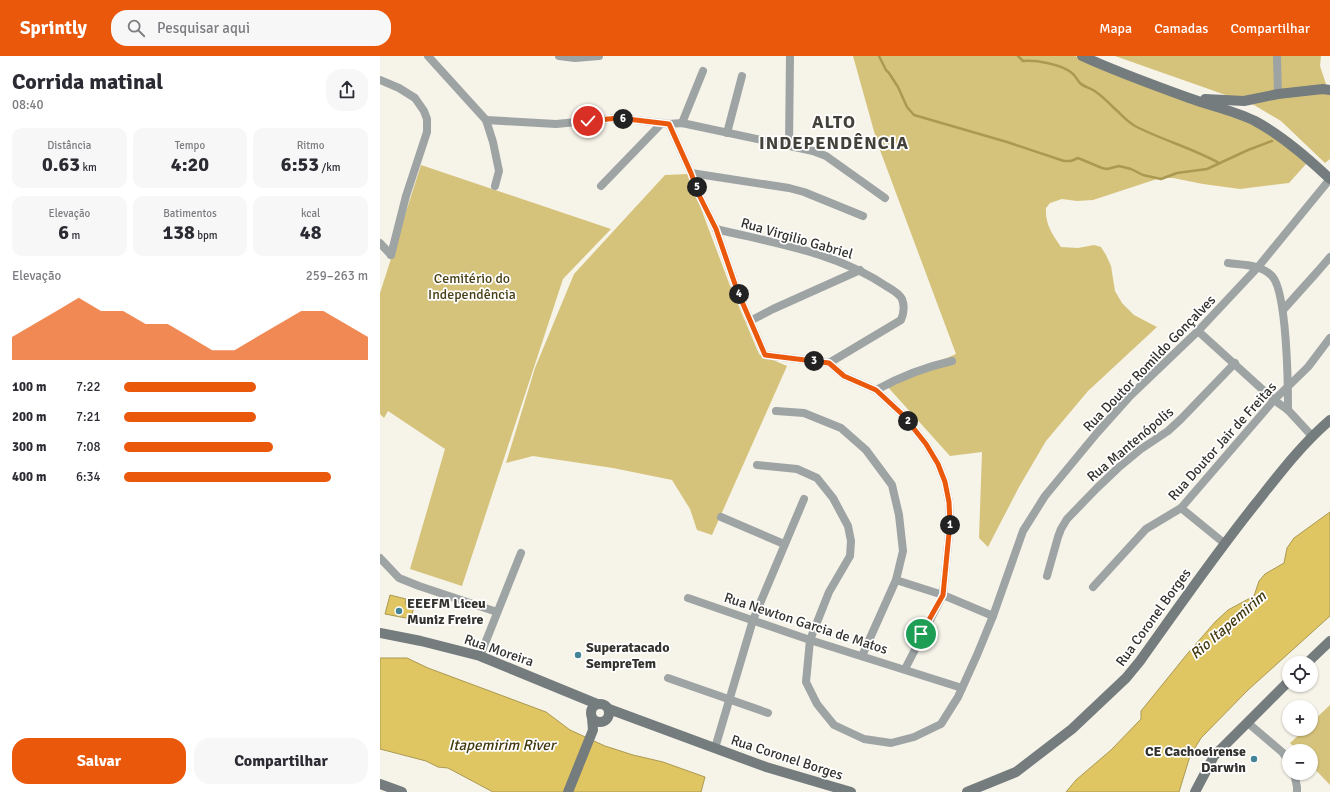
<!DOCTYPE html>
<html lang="pt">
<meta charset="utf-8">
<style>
:root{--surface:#fff;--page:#f7f7f7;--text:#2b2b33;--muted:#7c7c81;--accent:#ea580c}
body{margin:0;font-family:Signika,sans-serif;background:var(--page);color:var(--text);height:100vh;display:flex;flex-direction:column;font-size:15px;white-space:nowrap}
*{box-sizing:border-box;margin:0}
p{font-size:13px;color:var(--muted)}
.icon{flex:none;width:22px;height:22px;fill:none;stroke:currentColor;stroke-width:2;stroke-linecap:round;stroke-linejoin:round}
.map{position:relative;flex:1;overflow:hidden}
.panel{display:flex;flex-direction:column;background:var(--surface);width:380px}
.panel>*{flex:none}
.tools{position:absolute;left:902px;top:600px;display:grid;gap:8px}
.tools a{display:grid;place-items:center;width:36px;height:36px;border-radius:50%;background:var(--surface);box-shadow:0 1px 3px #0004;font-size:20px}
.pin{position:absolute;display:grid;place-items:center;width:34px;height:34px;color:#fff;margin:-17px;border:2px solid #fff;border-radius:50%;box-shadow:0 1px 4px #0007}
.km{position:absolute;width:20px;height:20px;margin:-10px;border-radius:50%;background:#222;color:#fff;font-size:11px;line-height:20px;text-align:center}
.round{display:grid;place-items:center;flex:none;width:42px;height:42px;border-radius:16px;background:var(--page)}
.headline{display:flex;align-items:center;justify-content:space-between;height:68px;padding:0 12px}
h1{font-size:22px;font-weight:700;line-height:30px}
.stats{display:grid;grid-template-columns:repeat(3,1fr);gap:6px;height:68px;padding:4px 12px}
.stats div{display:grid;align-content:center;border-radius:10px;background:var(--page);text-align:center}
.stats b{font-size:20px;font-weight:700}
.stats small{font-size:11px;font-weight:400}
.stats p{font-size:11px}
.chart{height:112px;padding:8px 12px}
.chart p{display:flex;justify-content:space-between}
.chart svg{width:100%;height:72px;margin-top:4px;fill:var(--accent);opacity:.7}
.cta{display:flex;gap:8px;margin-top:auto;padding:8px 12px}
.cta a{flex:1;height:46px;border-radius:16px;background:var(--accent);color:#fff;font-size:16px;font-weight:700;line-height:46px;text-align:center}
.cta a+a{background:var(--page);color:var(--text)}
ul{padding:0 12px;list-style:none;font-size:13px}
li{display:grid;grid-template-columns:64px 48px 1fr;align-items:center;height:30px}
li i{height:10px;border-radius:5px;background:var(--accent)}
header{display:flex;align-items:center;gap:24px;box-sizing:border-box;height:56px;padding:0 20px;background:var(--accent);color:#fff}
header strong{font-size:19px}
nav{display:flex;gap:22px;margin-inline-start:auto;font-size:14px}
.search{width:280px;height:36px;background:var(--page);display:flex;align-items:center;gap:10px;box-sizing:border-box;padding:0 14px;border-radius:16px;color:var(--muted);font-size:15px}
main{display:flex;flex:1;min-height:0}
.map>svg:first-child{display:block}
.green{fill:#d6c37b}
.water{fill:#dfc662;stroke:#ab9952}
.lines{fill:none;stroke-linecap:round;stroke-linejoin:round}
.stream{stroke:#ab9952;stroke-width:2.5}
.street{stroke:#9ea3a4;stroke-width:8}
.secondary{stroke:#757c7e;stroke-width:10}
.route-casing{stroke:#fff;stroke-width:8}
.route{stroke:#ea580c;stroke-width:5}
.poi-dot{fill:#438496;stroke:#fff;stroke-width:1.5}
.labels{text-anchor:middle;stroke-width:3.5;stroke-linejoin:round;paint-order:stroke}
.street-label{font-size:14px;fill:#32312d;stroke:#fff}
.park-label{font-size:14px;fill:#4a4016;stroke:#fff}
.poi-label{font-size:14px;font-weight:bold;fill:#32312d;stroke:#fff;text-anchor:start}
.water-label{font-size:15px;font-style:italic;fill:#43390e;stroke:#fff}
.district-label{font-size:18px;font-weight:bold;letter-spacing:1px;fill:#434139;stroke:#fff}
</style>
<header>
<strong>Sprintly</strong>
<div class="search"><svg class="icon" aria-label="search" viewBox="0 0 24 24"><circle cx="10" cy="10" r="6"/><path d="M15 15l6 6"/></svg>Pesquisar aqui</div>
<nav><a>Mapa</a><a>Camadas</a><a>Compartilhar</a></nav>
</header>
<main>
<section class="panel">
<div class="headline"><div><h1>Corrida matinal</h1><p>08:40</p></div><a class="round"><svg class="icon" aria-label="share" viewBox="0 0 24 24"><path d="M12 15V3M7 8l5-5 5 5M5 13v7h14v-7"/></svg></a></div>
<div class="stats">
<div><p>Distância</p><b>0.63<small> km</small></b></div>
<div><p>Tempo</p><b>4:20</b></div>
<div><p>Ritmo</p><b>6:53<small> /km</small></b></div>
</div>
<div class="stats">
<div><p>Elevação</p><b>6<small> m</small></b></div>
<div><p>Batimentos</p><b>138<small> bpm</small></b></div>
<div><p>kcal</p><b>48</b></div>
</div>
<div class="chart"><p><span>Elevação</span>259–263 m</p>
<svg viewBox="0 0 160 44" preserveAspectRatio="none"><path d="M0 44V30L10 22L20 14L30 6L40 14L50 14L60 22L70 22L80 30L90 38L100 38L110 30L120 22L130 14L140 14L150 22L160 30V44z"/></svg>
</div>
<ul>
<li><b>100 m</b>7:22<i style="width:54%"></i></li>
<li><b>200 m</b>7:21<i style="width:54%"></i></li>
<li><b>300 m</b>7:08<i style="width:61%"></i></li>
<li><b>400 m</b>6:34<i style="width:85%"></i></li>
</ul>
<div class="cta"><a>Salvar</a><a>Compartilhar</a></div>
</section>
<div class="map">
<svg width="950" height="736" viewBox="0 0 950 736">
<rect width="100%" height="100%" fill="#f6f3e9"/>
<g class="green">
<path d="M473,0H695L892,76L926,108L909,127L860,133L823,128L793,122H780L713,144L697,145L682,143L670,147L666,152C665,168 672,178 681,191L698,192L714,189L721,191L726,199L731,210L735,235L742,247L754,259L777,271L708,335L666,385L639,431L608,491L599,482L602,396L570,400L506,329L576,298L497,86Z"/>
<path d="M735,0H941L940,10L950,40V103L945,107L901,65L874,49Z"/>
<path d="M41,109L231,173L183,223L82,530L30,513L65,393L8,355L4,362L0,358V237Z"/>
<path d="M308,118L349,227L379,298L407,310L332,479L317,474L310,453L292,424L233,412L153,400L126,407L155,312L194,218L285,119Z"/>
<path d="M950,649V729L931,709V695H918L910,687L925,673H931V667Z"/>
</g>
<g class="water">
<path d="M950,456V560L868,634L821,682L810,700L799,736H686L696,724L731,694L761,663V655L808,597L835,566L848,554L874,540L879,525L885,518L904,507L907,492L914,482Z"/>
<path d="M10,539L26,543L25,548L34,550L31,563L5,558Z"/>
<path d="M0,602H27L48,612L166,656L190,674L225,690L253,699L283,706L325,721L321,736H113L68,712L58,711L46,705L0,693Z"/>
</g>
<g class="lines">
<g class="stream">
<path d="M499,0L506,14L509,17L518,31L527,51L534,59L627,86L684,105H691L698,102L722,112L727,113L739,110L751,113L763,119L781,123L797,117L827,113L868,94L892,85"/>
<path d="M638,0L643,5C656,4 681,8 692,17C696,20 697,24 700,27C704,31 711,32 716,36C722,40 728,46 734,52C741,58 746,65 755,70C782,84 812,92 839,107"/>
</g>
<g class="street">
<path d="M48,0L106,64L113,86L119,115L115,130"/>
<path d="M179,0L195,2L219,0"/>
<path d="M897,0L898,38"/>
<path d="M0,24L19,32L35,42L44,55L47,63V76L26,140L11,199"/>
<path d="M106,64L176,68L239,62L289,68L302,67L433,95L446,100L505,142"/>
<path d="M302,67L323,15"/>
<path d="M289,68L311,117L319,139L336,173L357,234L385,299L449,307L464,320L496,334L523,359L546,388L558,408L565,426L569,446L570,467L563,539L525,613"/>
<path d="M347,77L362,20"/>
<path d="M409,89L410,0"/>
<path d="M311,117L409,132L424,136L483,160"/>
<path d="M221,130L282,67"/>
<path d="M336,173C393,187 456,196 506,230C511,233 519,237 522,243C525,251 524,257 521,264L449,307"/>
<path d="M0,187L11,199"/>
<path d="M848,207C863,209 880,208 892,220C907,236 908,328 908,354"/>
<path d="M903,254L938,215L950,201"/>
<path d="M370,265L393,253L480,214"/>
<path d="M818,275L894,344L908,354L932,380"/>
<path d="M496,334C520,321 545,311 572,305"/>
<path d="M396,355L424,357L461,372L486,394L512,429L519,459L523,495L516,524L482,600"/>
<path d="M377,409L417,413L437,422L453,442L468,470L471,485L470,500L449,536L430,584L426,626L437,648L454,669L484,683L511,687L534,681L561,668L578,641L597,599L613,560L643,475L665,440L717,377L750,340L818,275L878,211L950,123"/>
<path d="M801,452L844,487"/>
<path d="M341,461L404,488"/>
<path d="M0,502L19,522L39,530L117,556"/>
<path d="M667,520L678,481L681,473L687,463L717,432L738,412L761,393L788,375L801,363L855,307"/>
<path d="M516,524L563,539L613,560"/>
<path d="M713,531L766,473L801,452L894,344L928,311L950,282"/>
<path d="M308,542L430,584L582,632"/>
<path d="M100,600L141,497"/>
<path d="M288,622L388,657"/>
<path d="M868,667L902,696L909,705"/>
<path d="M335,692L373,564L424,443"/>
<path d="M914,717L917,731V736"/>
</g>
<g class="secondary">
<path d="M702,0C737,16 773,29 809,42C831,50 855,55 875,65C903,80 927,101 950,123"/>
<path d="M825,43L864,45L898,38L943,33L950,34"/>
<path d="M0,577L41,585L100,600L217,648"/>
<path d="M927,607L950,585"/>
<circle cx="220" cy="657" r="9"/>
<path d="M229,653L386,711L471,736"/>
<path d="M0,728L22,736"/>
<path d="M188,736L213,674L212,662"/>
<path d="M587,736L636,716L692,673L746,622L760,605C798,552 836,497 877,446C900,417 922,388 950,364"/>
<path d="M815,736L834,700L909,625"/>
</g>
</g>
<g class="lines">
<g class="route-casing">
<path id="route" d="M208,65L239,62L289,68L311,117L319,139L336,173L357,234L385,299L449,307L464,320L496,334L523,359L546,388L558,408L565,426L569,446L570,467L563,539L541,578"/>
</g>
<use href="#route" class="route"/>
</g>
<g class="poi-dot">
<circle cx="19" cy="555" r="4"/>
<circle cx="198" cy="599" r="4"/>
<circle cx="874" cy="703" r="4"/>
</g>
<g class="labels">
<g class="street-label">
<text transform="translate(417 182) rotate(16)" y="5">Rua Virgilio Gabriel</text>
<text transform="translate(769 307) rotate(-46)" y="5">Rua Doutor Romildo Gonçalves</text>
<text transform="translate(842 385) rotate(-48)" y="5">Rua Doutor Jair de Freitas</text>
<text transform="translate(750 388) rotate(-40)" y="5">Rua Mantenópolis</text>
<text transform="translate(773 561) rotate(-54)" y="5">Rua Coronel Borges</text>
<text transform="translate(426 567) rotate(18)" y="5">Rua Newton Garcia de Matos</text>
<text transform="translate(119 594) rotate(19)" y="5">Rua Moreira</text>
<text transform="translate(407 701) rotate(18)" y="5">Rua Coronel Borges</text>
</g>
<g class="park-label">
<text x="92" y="227">Cemitério do<tspan x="92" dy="16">Independência</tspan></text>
</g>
<g class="poi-label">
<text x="27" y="552">EEEFM Liceu<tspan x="27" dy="16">Muniz Freire</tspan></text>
<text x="206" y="596">Superatacado<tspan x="206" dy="16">SempreTem</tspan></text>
<text x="866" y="700" text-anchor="end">CE Cachoeirense<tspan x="866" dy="16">Darwin</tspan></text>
</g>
<g class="water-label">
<text transform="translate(848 569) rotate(-41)" y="5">Rio Itapemirim</text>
<text x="122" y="694">Itapemirim River</text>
</g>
<g class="district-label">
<text x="454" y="72">ALTO<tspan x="454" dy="21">INDEPENDÊNCIA</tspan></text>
</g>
</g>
</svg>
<div class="tools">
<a><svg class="icon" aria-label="locate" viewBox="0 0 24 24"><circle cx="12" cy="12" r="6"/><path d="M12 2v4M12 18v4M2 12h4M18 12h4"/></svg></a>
<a>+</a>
<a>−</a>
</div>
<div class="pin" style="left:541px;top:578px;background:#1e9e55"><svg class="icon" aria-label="arrive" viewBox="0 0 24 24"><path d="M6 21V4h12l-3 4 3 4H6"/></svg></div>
<div class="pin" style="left:208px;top:65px;background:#d93025"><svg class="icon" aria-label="check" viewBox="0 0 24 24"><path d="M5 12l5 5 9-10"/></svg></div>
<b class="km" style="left:570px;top:469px">1</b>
<b class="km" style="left:528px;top:365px">2</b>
<b class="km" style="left:434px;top:305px">3</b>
<b class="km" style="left:359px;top:238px">4</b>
<b class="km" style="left:317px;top:131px">5</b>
<b class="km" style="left:243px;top:63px">6</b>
</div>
</main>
